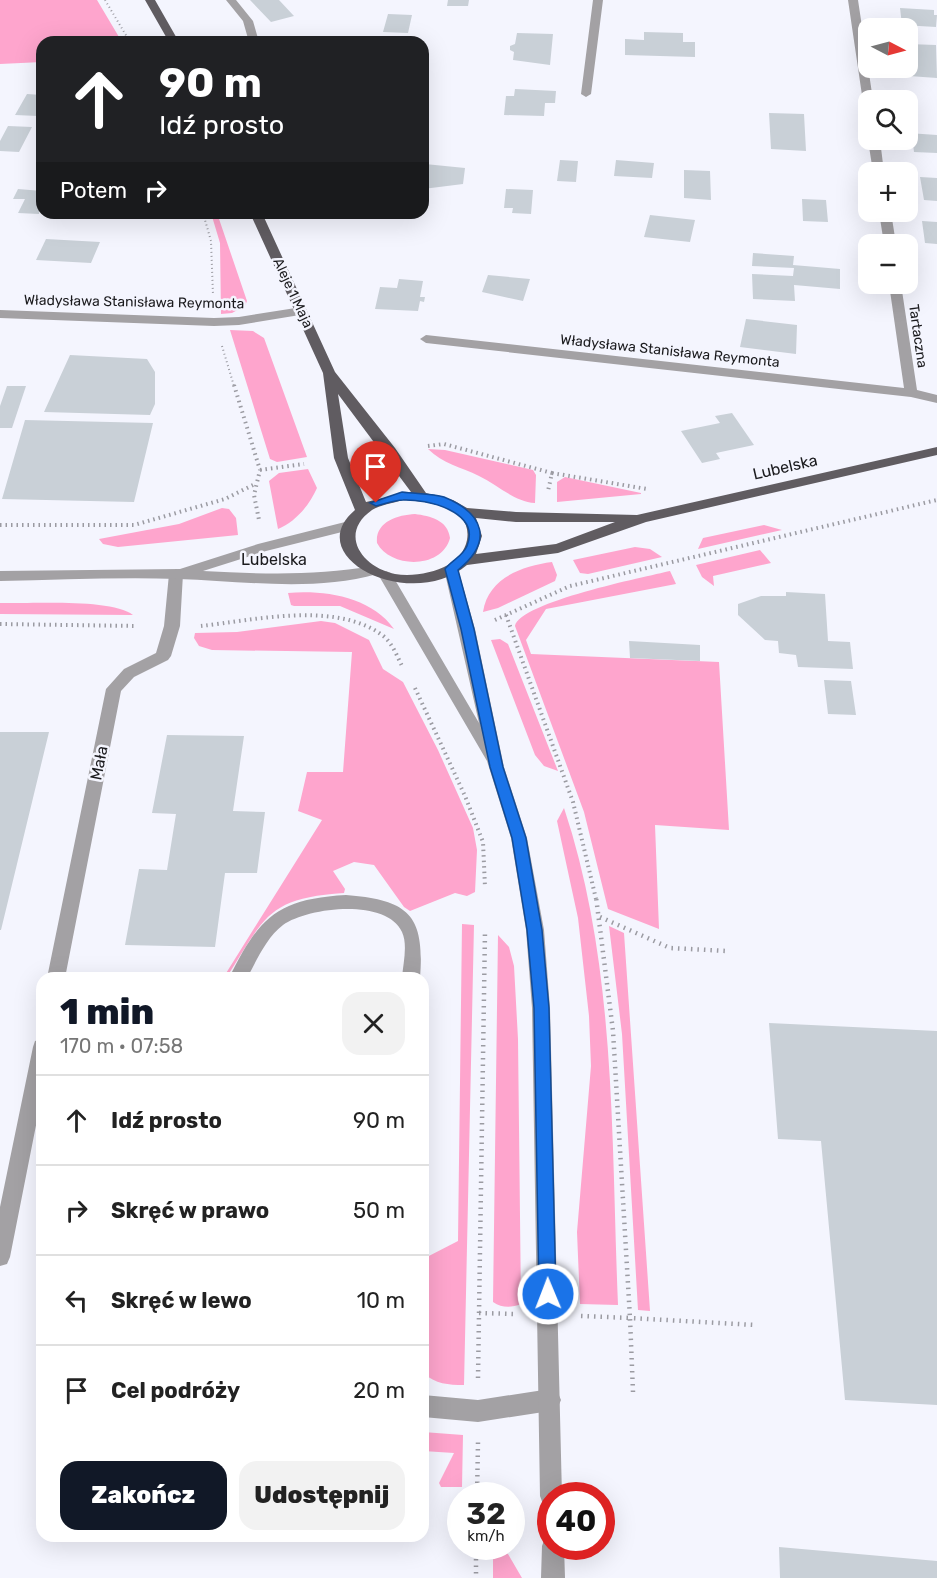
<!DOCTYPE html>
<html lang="pl">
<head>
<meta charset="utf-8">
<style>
  body { margin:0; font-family:Rubik,sans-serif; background:#f2f2f2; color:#222; height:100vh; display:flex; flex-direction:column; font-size:22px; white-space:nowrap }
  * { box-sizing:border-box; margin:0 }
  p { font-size:20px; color:#767676 }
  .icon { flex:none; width:33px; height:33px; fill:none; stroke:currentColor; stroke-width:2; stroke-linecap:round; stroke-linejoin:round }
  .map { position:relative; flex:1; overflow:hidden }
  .drawer { position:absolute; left:36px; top:972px; width:393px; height:570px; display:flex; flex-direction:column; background:#fff; border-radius:18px; box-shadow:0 6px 24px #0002 }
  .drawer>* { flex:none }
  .guide { position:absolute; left:36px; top:36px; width:393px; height:183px; border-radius:18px; box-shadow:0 6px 24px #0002; background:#202124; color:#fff; overflow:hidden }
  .needle { width:39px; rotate:96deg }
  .controls { position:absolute; left:858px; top:18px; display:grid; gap:12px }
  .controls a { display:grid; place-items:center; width:60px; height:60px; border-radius:12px; background:#fff; box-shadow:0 6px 24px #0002; font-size:30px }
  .speed { position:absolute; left:447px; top:1482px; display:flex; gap:12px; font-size:30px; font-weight:700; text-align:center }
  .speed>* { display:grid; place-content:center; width:78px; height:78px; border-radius:50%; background:#fff; box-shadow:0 6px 24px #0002; line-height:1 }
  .speed small { font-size:15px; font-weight:400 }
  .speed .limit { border:9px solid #d22; background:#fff; color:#111 }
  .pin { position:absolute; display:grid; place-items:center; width:51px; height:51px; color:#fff; margin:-62px -26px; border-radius:50% 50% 50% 0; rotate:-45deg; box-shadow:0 0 6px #0007 }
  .pin .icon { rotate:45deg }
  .me { position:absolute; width:66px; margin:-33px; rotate:359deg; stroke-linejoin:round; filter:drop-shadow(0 0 4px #0008) }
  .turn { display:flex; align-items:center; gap:21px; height:126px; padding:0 24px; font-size:27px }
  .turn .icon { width:78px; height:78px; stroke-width:2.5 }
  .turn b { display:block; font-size:42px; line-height:51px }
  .then { display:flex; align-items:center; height:57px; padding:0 24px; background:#0003; gap:12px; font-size:22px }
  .round { display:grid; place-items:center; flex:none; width:63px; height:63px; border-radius:18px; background:#f2f2f2 }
  .overview { display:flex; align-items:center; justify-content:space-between; height:102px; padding:0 24px }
  h1 { font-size:36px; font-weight:800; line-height:45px; color:#111827 }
  .cta { display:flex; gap:12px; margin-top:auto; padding:12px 24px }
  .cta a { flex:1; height:69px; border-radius:18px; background:#111827; color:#fff; font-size:24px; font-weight:800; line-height:69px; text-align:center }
  .cta a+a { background:#f2f2f2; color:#222 }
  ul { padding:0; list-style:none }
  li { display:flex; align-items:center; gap:18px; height:90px; padding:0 24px; border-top:2px solid #e0e0e0 }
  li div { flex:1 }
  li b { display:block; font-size:22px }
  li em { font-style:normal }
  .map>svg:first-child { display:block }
  .green { fill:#fea5cd }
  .building { fill:#c9d0d7 }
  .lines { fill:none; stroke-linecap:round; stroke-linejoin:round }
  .path-far2 { stroke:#9b9ba2; stroke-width:2; stroke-dasharray:1 3; stroke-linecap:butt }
  .path-far1 { stroke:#9b9ba2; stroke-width:4; stroke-dasharray:1.5 4; stroke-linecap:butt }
  .path { stroke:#9b9ba2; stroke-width:4.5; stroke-dasharray:1.5 5; stroke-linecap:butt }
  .service { fill:#a3a1a4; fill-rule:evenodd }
  .minor { fill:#a3a1a4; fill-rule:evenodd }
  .tertiary { fill:#a3a1a4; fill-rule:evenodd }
  .primary { fill:#605c61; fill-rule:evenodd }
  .route { fill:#1a73e8; stroke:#114b97; stroke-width:1.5 }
  .labels { text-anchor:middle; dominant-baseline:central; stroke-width:5; stroke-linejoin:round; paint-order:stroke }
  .far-street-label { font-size:14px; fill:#1b1b1e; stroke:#f4f5fe }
  .street-label { font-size:16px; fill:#1b1b1e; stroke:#f4f5fe }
</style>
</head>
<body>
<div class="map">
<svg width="937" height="1578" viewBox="0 0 937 1578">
  <rect width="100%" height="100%" fill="#f4f5fe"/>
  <path class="green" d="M0 0H97L119 37V42H42V62L0 64Z
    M211 213H217L247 301 245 306 232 313 221 314 220 243Z
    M230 330 253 331 264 338 307 457 277 462 270 459Z
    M428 449 445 450 533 470 536 475 535 503C513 501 498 485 479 476 461 467 443 464 428 449Z
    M308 469 317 488C309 506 295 522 278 529L269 481 279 473Z
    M565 477 641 493V494L557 502V482Z
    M222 508 229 509 236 518 238 535 118 547 103 544 99 539 179 524Z
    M415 514C430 516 448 520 450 538 442 569 391 569 377 543 375 522 397 515 415 514Z
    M764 525 782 530 698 549 703 538Z
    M635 547 650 549 662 557 588 574 580 573 573 560Z
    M760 550 771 563 713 576 714 586 702 577 696 565Z
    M552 562 557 575 555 581 498 608 483 612C488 578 522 566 552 562Z
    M670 571 676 584 546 609 526 640 531 654 719 662 729 830 655 825 659 929 608 909 584 812 515 626C520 602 645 577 670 571Z
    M288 593C326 590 371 597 394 629L340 606H294L291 605Z
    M0 603C29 604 112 598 133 615L0 614Z
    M321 621 335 623 369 640 383 669 403 682 438 750 473 828 477 850 475 892 467 896 455 893 410 911 404 907 374 865 354 862 333 871 345 889 344 893C266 898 265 918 226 978H223L322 820 298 811 307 772H343L352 652 212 650 199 646 194 638 195 633 237 632Z
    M500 639 508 644 558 771 544 766 535 755 491 640Z
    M564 808C617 967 611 1140 618 1305L580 1304 577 1232 591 1066 589 1016 578 918 557 821Z
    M462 924 474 925 464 1385C448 1385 436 1384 423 1373V1259L458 1241Z
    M609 926 624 933 650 1311 638 1310 622 1034Z
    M498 935 509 947 514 966 518 1039 521 1304C511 1308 502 1308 493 1302Z
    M423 1432 463 1435 462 1487H441L439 1483 454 1453 423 1451Z
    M493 1547 508 1554 522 1578H493Z"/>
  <path class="building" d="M250 0H279L294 16 271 22Z
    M448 0H469L468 6H447Z
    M900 8 934 10V15H937L936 27 902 25Z
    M388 14 412 15 408 33 383 32Z
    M644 32 683 33V42H695V57L625 55V39L644 40Z
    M517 33 553 34 550 65 513 60 514 52 510 50V46L515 44Z
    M908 44 936 45 937 78 909 76Z
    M515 89 556 91 555 103H545L544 116 504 115 506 96H514Z
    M27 94 42 95V109L38 116 15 115Z
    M769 113 804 114 806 151 771 149Z
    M8 126 32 127 19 152 0 151V141Z
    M908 133 937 135V153L914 152 913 144H908Z
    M560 160 578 161 576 182 557 181Z
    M616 160 654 163 652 178 614 176Z
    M425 164 465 168 463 184 423 189Z
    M684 170 710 171 711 200 684 198Z
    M920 177 937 178V201L924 200Z
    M18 189 42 191 39 214 18 213 25 199H13Z
    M506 189 533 190 531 214 512 213 513 208H504Z
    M802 199 826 200 828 222 803 221Z
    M650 215 695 220 690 242 644 237Z
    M922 221 937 222V244L925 243Z
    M46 239 100 242 91 263 36 260Z
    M753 253 794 256 793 265 840 269V289L794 285 795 301 753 299 752 274 793 276 794 268 752 266Z
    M488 275 530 279 523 301 482 292Z
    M399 279 423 281 420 297H425L424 302 420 301 418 311 375 309 380 287 397 288Z
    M746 319 797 325 796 354 740 347Z
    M70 355 147 359 155 372V404L150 415 44 412Z
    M7 386H26L12 428H0V406Z
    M732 413 754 445 716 453 720 459 702 463 681 431 720 423 715 416Z
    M25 420 153 423 134 502 2 499Z
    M786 592 825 594 828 641 850 642 853 669 798 667 796 655 779 653 778 641 765 640 738 615V604L761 596H786Z
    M629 641 700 645V661L630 658Z
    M824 680 851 681 856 715 828 714Z
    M0 732H49L1 930H0Z
    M167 735 244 736 233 811 265 812 257 873H225L215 947 125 945 139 869 167 870 176 814 152 813Z
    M769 1023 937 1031V1405L845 1400 821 1141 778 1139Z
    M779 1547 937 1561V1578H780Z"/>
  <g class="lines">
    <path class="path-far2" d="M105 0 130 42
      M203 213 211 241 213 295
      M222 346 234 386"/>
    <path class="path-far1" d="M234 385 260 470 254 495 259 520
      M428 446 444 444 552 473 548 491
      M260 470 304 464
      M552 473 647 489
      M0 525H134L225 499 253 485
      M506 615 573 802 596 899
      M495 620 570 586 937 500
      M0 624 137 626
      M201 626C254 620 336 601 382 635 392 642 397 656 402 666
      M415 688 465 796 483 842 485 887"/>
    <path class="path" d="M600 917 670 948 727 951
      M479 1313 514 1314
      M581 1316 630 1318 613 1031 596 897
      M478 1378 485 931
      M633 1392 630 1318 755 1325
      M477 1496 478 1442
      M476 1546V1578"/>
    <path class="service" d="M226 0H236L253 21 259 42H249L243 21Z
      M593 0H603L591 94 586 97 581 94Z
      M346 895C409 900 425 915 420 978H402C403 964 408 945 402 932 387 898 308 907 283 925 266 938 257 960 247 978H229C259 918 276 899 346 895Z
      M550 1389 558 1393 561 1400 558 1407 550 1411 478 1422 423 1417V1395L478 1400Z"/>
    <path class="minor" d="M848 0H858L873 100H868V105L863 102Z
      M868 140H880L884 172H873Z
      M879 212H891L896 244H884Z
      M889 284H901L917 390 937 395V403L911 397 426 343 420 339 426 335 904 388Z
      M302 307 306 308V314L239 325 214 326 0 318V310L214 318 239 317Z
      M176 569 183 574 180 626 171 656 168 660 134 677 121 691 65 978H47L106 689 124 669 156 653 164 626 169 574Z
      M42 1039V1095L10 1257 7 1264 0 1266V1207L33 1047 35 1041Z"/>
    <path class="tertiary" d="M349 521 354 523 356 526 354 529 266 551 203 571C260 574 316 576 372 566L377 568 379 571 377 574C313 592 243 581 178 579 119 577 59 580 0 581V571L180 569 258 544Z
      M451 564 458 569 475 629 504 767 527 838 544 930 550 1008 562 1496H550V1507L543 1504 540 1496 532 1008 526 930 511 838 487 761 379 576 386 571 391 573 479 723 444 569Z
      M550 1536V1546H564L565 1578H541L542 1546 545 1538Z"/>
    <path class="primary" d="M145 0H155L179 42H169Z
      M250 213H262L335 372 395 448 426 493 453 500 467 508 516 512 637 515 937 447V455L646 522 558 553 467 565C411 613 299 557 355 510L334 458 323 373ZM338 394 411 492 366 502 348 458ZM403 500C426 501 473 506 467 540 465 551 457 560 448 565 433 573 412 577 395 574 362 567 338 534 372 510 380 505 393 503 403 500ZM476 518 516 522H615L556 544 476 554 482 536Z"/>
  </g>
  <path class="route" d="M402 492C415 494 432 493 444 497 485 514 493 542 458 570L474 629 503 767 526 838 542 930 549 1008 556 1294 554 1300 548 1302 542 1300 539 1294 534 1008 527 930 512 838 490 767 461 629 445 569C452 560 463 556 467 546 481 511 426 499 403 500 394 500 385 504 376 506L370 503Z"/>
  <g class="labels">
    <g class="far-street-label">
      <text transform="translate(293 293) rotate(65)">Aleje 1 Maja</text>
      <text transform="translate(134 302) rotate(1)">Władysława Stanisława Reymonta</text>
      <text transform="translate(918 336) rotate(82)">Tartaczna</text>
      <text transform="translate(670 351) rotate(6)">Władysława Stanisława Reymonta</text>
    </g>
    <g class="street-label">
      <text transform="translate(785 467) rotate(-13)">Lubelska</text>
      <text x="274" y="559">Lubelska</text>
      <text transform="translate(99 763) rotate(-79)">Mała</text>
    </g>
  </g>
</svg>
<div class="controls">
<a><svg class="needle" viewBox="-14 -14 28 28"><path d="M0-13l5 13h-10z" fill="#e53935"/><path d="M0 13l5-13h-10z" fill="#767676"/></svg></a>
<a><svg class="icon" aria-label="search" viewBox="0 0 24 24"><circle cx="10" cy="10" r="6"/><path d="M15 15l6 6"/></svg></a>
<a>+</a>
<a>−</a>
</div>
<div class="speed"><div>32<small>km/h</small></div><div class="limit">40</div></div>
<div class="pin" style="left:376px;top:503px;background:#d93025"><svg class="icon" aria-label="arrive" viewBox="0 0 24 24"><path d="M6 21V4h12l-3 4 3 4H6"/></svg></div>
<svg class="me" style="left:548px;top:1294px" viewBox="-20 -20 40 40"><circle r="17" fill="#1a73e8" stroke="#fff" stroke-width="3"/><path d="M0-11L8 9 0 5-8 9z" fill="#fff"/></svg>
<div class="guide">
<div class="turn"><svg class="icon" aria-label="ahead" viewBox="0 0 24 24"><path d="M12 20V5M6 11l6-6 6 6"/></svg><div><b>90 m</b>Idź prosto</div></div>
<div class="then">Potem<svg class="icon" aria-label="right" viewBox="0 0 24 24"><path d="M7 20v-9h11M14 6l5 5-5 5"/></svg></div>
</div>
<section class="drawer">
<div class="overview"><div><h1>1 min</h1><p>170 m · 07:58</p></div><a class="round"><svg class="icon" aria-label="close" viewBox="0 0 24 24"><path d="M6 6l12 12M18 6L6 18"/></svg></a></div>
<ul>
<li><svg class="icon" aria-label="ahead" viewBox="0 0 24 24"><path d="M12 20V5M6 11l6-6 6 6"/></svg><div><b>Idź prosto</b></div><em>90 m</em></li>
<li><svg class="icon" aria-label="right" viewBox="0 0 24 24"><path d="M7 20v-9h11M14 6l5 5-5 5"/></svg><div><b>Skręć w prawo</b></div><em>50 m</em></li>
<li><svg class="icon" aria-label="left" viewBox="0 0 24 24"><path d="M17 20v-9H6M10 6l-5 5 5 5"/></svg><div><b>Skręć w lewo</b></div><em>10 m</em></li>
<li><svg class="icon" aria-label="arrive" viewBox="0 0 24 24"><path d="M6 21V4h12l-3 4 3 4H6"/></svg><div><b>Cel podróży</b></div><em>20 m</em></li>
</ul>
<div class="cta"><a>Zakończ</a><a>Udostępnij</a></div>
</section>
</div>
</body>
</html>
